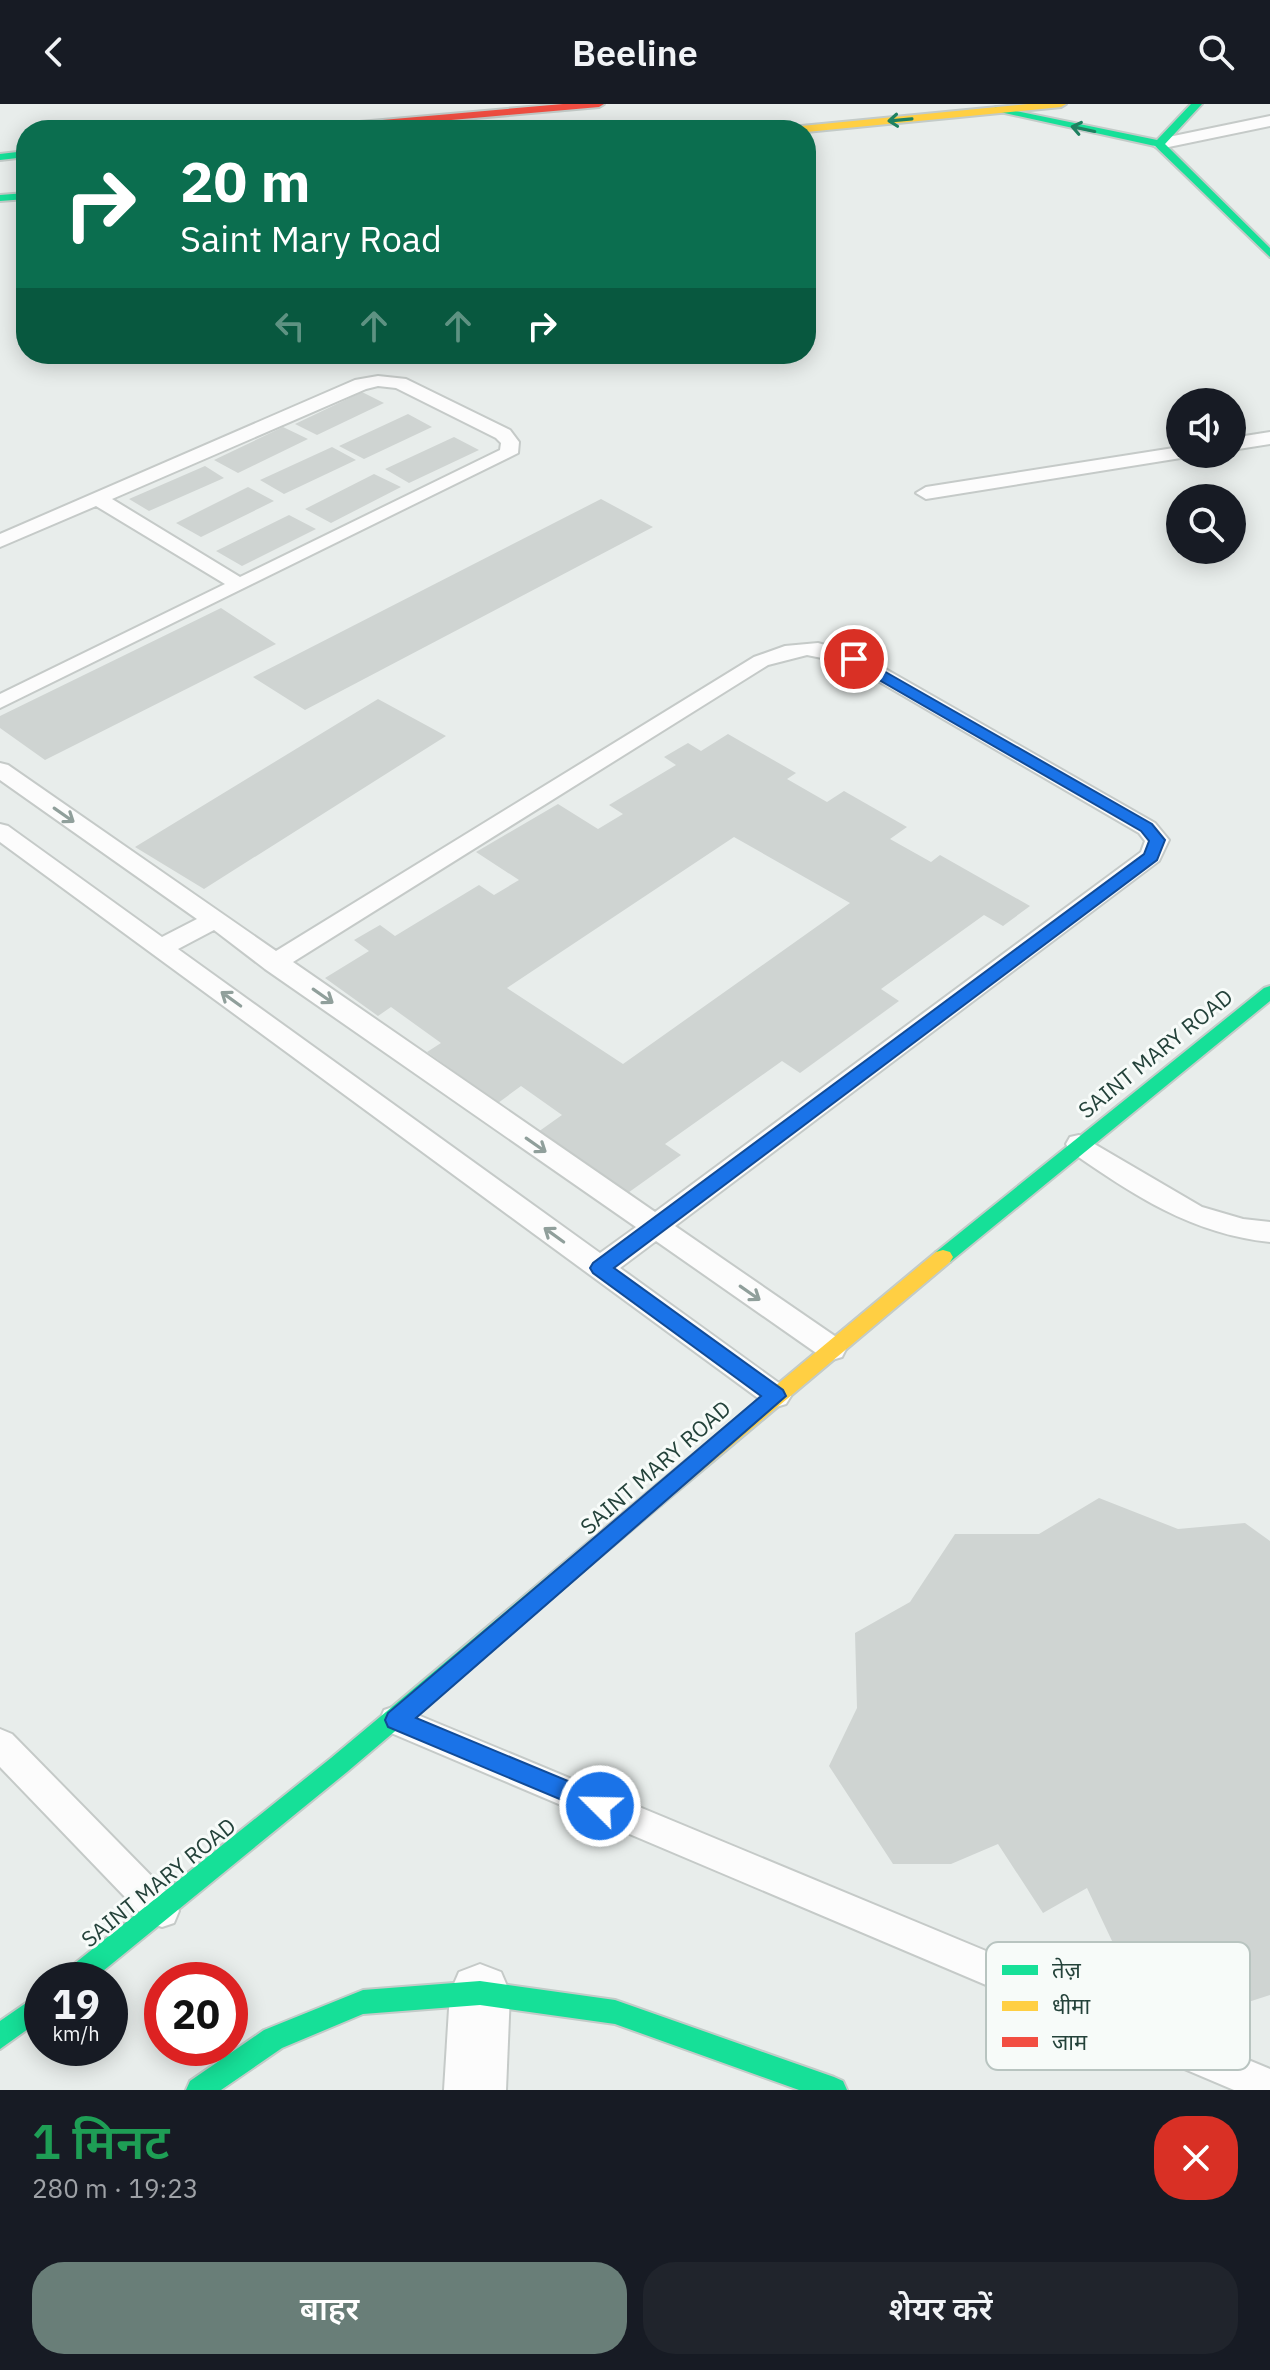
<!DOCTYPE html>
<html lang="hi">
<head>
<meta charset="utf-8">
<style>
  body { margin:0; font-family:"IBM Plex Sans","Noto Sans Devanagari",sans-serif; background:#20242c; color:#f1f3f6; height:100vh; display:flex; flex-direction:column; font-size:30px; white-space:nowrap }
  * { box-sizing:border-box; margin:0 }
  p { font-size:26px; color:#9ea1a6 }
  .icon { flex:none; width:44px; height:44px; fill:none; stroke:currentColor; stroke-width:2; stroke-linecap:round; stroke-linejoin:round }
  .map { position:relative; height:1986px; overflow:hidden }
  .drawer { display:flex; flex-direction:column; background:#171b24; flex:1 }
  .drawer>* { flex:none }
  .guide { position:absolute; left:16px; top:16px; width:800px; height:244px; border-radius:32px; box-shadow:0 4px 20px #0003; background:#0b6e4f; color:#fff; overflow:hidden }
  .fabs { position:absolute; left:1166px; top:284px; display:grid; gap:16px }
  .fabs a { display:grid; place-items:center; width:80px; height:80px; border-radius:50%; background:#171b24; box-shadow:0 4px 20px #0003; font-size:40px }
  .speed { position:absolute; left:24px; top:1858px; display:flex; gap:16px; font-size:40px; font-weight:700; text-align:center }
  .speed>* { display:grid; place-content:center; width:104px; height:104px; border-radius:50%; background:#171b24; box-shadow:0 4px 20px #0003; line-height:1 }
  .speed small { font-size:20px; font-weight:400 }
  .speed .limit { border:12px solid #d22; background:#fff; color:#111 }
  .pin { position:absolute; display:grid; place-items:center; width:68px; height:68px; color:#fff; margin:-34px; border:4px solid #fff; border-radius:50%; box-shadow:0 2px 8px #0007 }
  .me { position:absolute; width:88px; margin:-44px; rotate:293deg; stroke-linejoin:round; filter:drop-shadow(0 0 6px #0008) }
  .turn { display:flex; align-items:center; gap:28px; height:168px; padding:0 32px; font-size:36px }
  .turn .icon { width:104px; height:104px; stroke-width:2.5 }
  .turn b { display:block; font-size:56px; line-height:68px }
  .lanes { display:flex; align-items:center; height:76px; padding:0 32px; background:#0003; justify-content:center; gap:40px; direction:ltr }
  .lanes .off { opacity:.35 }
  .round { display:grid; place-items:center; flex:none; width:84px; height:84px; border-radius:32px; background:#20242c }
  .headline { display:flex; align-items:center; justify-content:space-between; height:136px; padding:0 32px }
  h1 { font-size:48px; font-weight:600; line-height:60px; color:#1e9e55 }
  .action { display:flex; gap:16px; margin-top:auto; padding:16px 32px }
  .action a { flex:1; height:92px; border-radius:32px; background:#697e78; color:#fff; font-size:32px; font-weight:600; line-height:92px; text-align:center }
  .action a+a { background:#20242c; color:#f1f3f6 }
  header { display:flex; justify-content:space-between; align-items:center; height:104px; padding:0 32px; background:#171b24; font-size:36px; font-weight:600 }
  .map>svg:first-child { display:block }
  .building { fill:#cfd4d2; fill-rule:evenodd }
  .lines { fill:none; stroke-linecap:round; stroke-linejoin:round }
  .lane-casing { stroke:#c5cac8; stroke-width:4 }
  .street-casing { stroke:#c5cac8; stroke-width:4 }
  .fast-casing { stroke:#c3cbc8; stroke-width:4 }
  .slow-casing { stroke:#c3cbc8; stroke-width:4 }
  .jam-casing { stroke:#c3cbc8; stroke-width:4 }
  .lane { fill:#fcfcfc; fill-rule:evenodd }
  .street { fill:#fcfcfc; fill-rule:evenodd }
  .fast { fill:#16e098; fill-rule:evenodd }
  .slow { fill:#ffcf43; fill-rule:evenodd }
  .jam { fill:#f24e42; fill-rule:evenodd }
  .oneway { stroke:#1e8160 }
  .oneway2 { stroke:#909f9b }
  .route { fill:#1a73e8; stroke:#114b97; stroke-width:2 }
  .labels { text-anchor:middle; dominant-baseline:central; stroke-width:6; stroke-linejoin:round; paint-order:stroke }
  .street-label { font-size:22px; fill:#24423a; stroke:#f7fbf9 }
  .key { fill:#f7fbf9; stroke:#b8c4c0; stroke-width:2 }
  .key-label { font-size:22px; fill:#24423a }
</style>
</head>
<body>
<header><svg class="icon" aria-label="back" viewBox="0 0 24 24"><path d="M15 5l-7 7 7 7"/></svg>Beeline<svg class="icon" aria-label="search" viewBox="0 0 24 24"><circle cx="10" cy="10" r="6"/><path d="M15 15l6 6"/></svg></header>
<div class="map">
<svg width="1270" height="1986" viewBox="0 0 1270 1986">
  <rect width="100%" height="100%" fill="#e8edeb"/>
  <path class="building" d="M362 288 384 299 317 331 295 320Z
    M408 310 432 323 364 355 339 342Z
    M283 323 308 335 238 369 214 356Z
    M454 333 479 346 409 379 385 365Z
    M332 343 356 356 284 390 260 376Z
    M205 362 224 374 149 407 129 395Z
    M374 370 401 383 331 419 305 405Z
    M248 383 274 397 201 433 176 419Z
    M601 395 653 423 305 606 253 573Z
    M289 411 316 425 242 462 216 447Z
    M221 504 276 540 45 656 0 624V612Z
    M378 595 446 632 204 785 135 743Z
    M728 630 796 669 787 675 827 698 844 687 907 723 890 735 931 758 940 751 1030 802 1003 822 984 811 881 885 899 897 800 969 782 957 665 1040 681 1051 625 1091 538 1028 562 1011 521 982 498 999 427 948 441 939 391 903 378 912 325 874 369 847 354 836 380 821 395 832 479 781 494 791 519 776 476 748 558 700 598 725 623 710 609 701 676 661 664 653 688 639 701 647ZM734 733 850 799 623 960 507 884Z
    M1099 1394 1178 1425 1245 1419 1270 1437V1891L1155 1928 1087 1784 1043 1809 998 1740 951 1760H893L829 1662 857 1604 855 1529 910 1498 955 1430H1039Z"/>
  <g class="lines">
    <defs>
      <path id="lane" d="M1270 12V22L1159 45 1151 40 1159 35Z
        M378 272 406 275 510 326 519 338 518 349 0 604V590L225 480 96 402 0 443V430L355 276ZM378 282 396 284 496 334 501 339 500 346 240 473 112 395 366 285Z
        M1270 328V340L1232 346V334Z
        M1180 343V350H1189L1187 353 926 395 916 389 926 383Z
        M818 539 861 551 1155 719 1169 736 1159 757 675 1122 842 1237 846 1245 842 1253 832 1256 822 1253 656 1137 620 1164 786 1284 791 1292 786 1300 776 1303 766 1300 0 738V720L8 722 162 833 197 815 0 676V659L8 661 276 847 754 553 785 542ZM807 551 847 559 1139 729 1145 737 1141 748 655 1108 293 858 768 561ZM214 826 265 865 636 1123 600 1149 178 845Z
        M1079 1031 1202 1103 1243 1115 1270 1118V1138C1192 1130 1133 1091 1070 1047L1066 1040 1070 1033Z
        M396 1602 1270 1965V1986H1234L384 1626 380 1616 384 1606Z
        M0 1625 12 1630 174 1795 179 1807 174 1819 162 1823 150 1819 0 1663Z"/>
      <path id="street" d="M480 1860 501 1868 510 1889 506 1986H444L450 1889 459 1868Z"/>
      <path id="fast" d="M1191 0H1202L1165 40 1270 144V153L1155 42 991 6 996 3 1157 36Z
        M26 47V53L0 56V50Z
        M26 89V95L0 97V91Z
        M1270 882V897L950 1158H936L933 1153 936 1148 1264 884Z
        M654 1386 661 1389 665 1395 661 1401 347 1668 92 1876H61L64 1868 331 1654 647 1389Z
        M480 1877 615 1896 834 1973 843 1977 847 1986H799L615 1920 480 1901 363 1910 282 1944 221 1986H186L190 1977 264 1926 363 1886Z
        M42 1888V1915L0 1945V1917Z"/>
      <path id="slow" d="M1028 0H1066L1061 3 806 28 786 26 791 23Z
        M943 1146 950 1148 953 1153 950 1158 661 1401 654 1404 647 1401 643 1395 647 1389 936 1148Z"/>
      <path id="jam" d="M563 0H604L599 3 339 26H298L303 23Z"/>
    </defs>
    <use href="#lane" class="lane-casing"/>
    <use href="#street" class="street-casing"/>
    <use href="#fast" class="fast-casing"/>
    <use href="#slow" class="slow-casing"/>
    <use href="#jam" class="jam-casing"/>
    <use href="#lane" class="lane"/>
    <use href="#street" class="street"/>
    <use href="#fast" class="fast"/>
    <use href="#slow" class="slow"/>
    <use href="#jam" class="jam"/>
  </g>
  <defs><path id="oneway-shaft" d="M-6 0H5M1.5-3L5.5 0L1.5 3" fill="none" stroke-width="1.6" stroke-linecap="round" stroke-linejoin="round" transform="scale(2)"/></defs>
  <g class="oneway">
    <use href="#oneway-shaft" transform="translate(900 16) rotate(175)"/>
    <use href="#oneway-shaft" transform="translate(1083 25) rotate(-168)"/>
  </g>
  <g class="oneway2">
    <use href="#oneway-shaft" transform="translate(64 711) rotate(35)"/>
    <use href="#oneway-shaft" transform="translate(323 892) rotate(35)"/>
    <use href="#oneway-shaft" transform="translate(231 895) rotate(-144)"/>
    <use href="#oneway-shaft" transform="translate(536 1041) rotate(35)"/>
    <use href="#oneway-shaft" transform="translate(554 1131) rotate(-144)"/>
    <use href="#oneway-shaft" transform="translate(750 1189) rotate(35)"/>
  </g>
  <path class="route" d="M854 550 1152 720 1165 736 1157 756 614 1164 783 1286 786 1292 416 1614 609 1694 612 1702 609 1709 600 1712 388 1623 385 1616 388 1609 761 1292 593 1169 590 1164 593 1159 1144 750 1149 737 1141 727 848 558 846 555Z"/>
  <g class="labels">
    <g class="street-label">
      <text transform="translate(1155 949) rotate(-39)">SAINT MARY ROAD</text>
      <text transform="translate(655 1363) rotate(-41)">SAINT MARY ROAD</text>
      <text transform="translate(158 1778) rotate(-39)">SAINT MARY ROAD</text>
    </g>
  </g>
  <rect x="986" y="1838" width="264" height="128" rx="12" class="key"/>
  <rect x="1002" y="1861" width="36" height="10" fill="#16e098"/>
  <rect x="1002" y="1897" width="36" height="10" fill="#ffcf43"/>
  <rect x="1002" y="1933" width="36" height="10" fill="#f24e42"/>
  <g class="key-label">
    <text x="1052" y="1874">तेज़</text>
    <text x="1052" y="1910">धीमा</text>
    <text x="1052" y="1946">जाम</text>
  </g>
</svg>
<div class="fabs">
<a><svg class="icon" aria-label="sound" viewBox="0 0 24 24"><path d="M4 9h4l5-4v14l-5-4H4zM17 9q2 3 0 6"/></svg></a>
<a><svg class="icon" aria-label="search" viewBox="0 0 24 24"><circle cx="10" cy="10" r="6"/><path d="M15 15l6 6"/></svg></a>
</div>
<div class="speed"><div>19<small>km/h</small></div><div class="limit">20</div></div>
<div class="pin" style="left:854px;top:555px;background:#d93025"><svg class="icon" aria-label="arrive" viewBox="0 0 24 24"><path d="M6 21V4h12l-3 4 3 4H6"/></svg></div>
<svg class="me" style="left:600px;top:1702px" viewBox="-20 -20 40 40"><circle r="17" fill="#1a73e8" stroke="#fff" stroke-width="3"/><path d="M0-11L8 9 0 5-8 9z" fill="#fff"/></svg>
<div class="guide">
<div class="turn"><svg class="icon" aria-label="right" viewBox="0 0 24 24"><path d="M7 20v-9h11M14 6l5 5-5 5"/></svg><div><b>20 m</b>Saint Mary Road</div></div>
<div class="lanes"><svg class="icon off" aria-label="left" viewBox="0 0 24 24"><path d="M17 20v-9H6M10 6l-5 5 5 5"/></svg><svg class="icon off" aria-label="ahead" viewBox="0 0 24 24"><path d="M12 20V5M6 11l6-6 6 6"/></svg><svg class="icon off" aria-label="ahead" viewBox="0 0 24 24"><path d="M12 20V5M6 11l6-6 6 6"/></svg><svg class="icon" aria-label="right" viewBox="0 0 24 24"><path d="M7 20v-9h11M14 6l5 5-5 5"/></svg></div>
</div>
</div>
<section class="drawer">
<div class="headline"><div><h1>1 मिनट</h1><p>280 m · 19:23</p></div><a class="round" style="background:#d93025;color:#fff"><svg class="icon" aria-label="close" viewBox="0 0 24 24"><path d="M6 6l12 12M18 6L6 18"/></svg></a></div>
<div class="action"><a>बाहर</a><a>शेयर करें</a></div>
</section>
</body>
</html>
